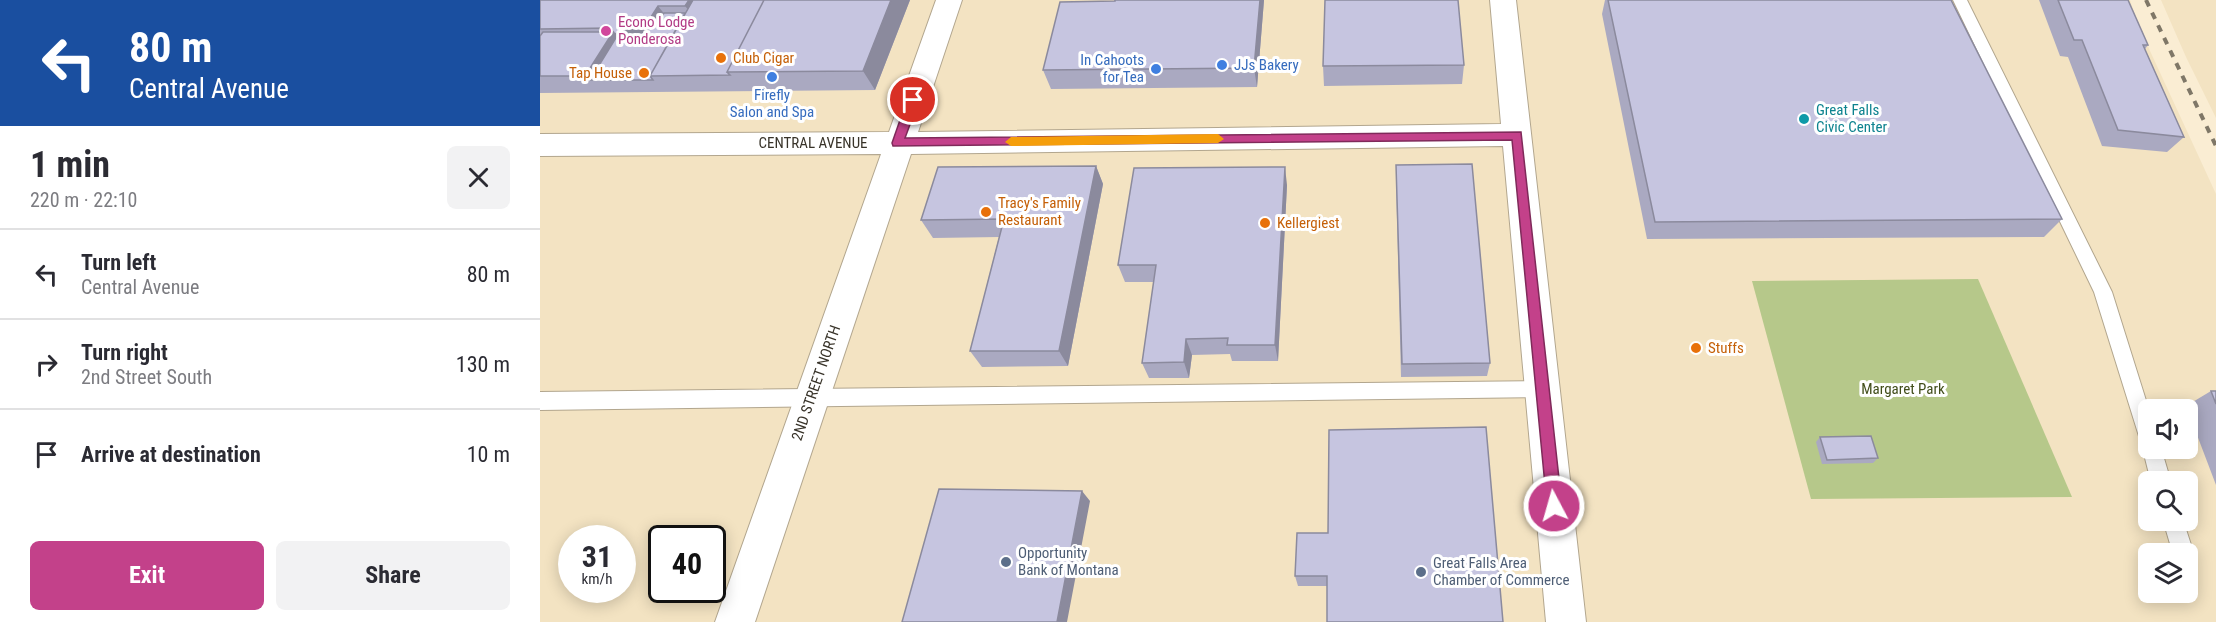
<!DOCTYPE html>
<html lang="en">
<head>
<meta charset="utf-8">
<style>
  body { margin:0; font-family:"Roboto Condensed",sans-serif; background:#f2f2f3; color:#2b2b33; height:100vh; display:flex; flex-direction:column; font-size:22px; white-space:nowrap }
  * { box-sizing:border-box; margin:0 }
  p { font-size:20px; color:#7c7c81 }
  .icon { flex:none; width:33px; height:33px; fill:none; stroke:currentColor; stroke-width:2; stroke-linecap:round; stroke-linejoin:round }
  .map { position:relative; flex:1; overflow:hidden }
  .details { display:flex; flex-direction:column; background:#fff; width:540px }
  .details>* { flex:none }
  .hud { background:#1a4fa0; color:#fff; overflow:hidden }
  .fabs { position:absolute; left:1598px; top:399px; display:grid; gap:12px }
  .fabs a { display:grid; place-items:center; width:60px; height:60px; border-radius:9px; background:#fff; box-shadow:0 3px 15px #0003; font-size:30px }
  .speed { position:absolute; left:18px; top:525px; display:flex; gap:12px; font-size:30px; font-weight:700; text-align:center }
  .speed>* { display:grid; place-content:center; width:78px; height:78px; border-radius:50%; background:#fff; box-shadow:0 3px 15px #0003; line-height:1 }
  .speed small { font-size:15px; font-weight:400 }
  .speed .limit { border:3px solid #111; border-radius:9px; background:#fff; color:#111 }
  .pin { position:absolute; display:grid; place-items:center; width:51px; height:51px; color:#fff; margin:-26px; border:3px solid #fff; border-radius:50%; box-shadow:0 2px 6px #0007 }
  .me { position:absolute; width:66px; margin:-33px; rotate:354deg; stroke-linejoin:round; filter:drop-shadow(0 0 4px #0008) }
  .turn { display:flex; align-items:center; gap:21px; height:126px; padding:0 30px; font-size:27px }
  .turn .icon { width:78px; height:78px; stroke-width:2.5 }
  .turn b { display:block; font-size:42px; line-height:51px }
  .round { display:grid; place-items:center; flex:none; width:63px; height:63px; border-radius:9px; background:#f2f2f3 }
  .overview { display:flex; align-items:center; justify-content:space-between; height:102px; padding:0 30px }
  h1 { font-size:36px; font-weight:700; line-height:45px }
  .action { display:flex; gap:12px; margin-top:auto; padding:12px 30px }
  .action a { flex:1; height:69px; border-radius:9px; background:#c3418a; color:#fff; font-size:24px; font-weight:700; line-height:69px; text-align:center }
  .action a+a { background:#f2f2f3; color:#2b2b33 }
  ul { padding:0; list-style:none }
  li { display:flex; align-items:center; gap:18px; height:90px; padding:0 30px; border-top:2px solid #e1e1e2 }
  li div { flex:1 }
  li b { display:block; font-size:22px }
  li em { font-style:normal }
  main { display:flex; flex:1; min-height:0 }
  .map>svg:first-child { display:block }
  .built { fill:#f3e3c2; fill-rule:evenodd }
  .green { fill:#b6c88a }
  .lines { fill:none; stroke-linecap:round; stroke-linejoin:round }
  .service-casing { stroke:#b2a68e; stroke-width:2 }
  .tertiary-casing { stroke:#b2a68e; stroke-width:2 }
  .service { fill:#fff; fill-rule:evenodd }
  .tertiary { fill:#fff; fill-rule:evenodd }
  .rail { stroke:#7f7767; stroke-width:4; stroke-dasharray:7 7; stroke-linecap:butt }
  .wall { fill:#aaa9c1 }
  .shaded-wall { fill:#8b8a9d }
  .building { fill:#c6c5e0; stroke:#8b8a9d; stroke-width:1.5 }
  .route { fill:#c3418a; stroke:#7f2a5a; stroke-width:1.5 }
  .slow { fill:#f59e0b }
  .hotel-dot { fill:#d1479c; stroke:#fff; stroke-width:2 }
  .food-dot { fill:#e8710a; stroke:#fff; stroke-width:2 }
  .shop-dot { fill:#3f7fe0; stroke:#fff; stroke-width:2 }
  .culture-dot { fill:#0f9aa8; stroke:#fff; stroke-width:2 }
  .service-dot { fill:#5c6f8a; stroke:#fff; stroke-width:2 }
  .labels { text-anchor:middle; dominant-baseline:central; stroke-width:6; stroke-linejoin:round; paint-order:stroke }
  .hotel-label { font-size:15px; fill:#b23c85; stroke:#fff; text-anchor:start }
  .food-label { font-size:15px; fill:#c56008; stroke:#fff; text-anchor:start }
  .shop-label { font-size:15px; fill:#366cbe; stroke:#fff; text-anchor:end }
  .culture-label { font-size:15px; fill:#0d838f; stroke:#fff; text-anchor:start }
  .street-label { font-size:15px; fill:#383329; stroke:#fff }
  .park-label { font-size:15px; fill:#424e1b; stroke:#fff }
  .service-label { font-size:15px; fill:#4e5e75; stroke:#fff; text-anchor:start }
</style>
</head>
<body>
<main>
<section class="details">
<div class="hud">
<div class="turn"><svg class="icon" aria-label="left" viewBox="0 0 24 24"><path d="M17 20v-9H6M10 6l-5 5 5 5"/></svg><div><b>80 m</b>Central Avenue</div></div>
</div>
<div class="overview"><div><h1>1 min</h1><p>220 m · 22:10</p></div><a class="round"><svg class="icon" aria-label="close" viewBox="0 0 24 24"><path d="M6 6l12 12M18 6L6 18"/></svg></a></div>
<ul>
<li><svg class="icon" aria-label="left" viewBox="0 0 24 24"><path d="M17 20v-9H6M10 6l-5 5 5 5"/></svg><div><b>Turn left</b><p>Central Avenue</p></div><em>80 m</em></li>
<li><svg class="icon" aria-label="right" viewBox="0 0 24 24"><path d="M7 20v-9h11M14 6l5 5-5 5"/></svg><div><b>Turn right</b><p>2nd Street South</p></div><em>130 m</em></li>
<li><svg class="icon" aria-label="arrive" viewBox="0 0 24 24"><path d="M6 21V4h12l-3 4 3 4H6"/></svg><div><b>Arrive at destination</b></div><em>10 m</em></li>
</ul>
<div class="action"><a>Exit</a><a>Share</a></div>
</section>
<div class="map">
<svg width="1676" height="622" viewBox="0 0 1676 622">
  <rect width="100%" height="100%" fill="#faedd3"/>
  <path class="built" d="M0 0H1590L1599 27 1676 194V622H0ZM1608 410H1647V448H1608ZM1608 482H1647V520H1608ZM32 538H82V590H32ZM122 538H172V590H122ZM1608 554H1647V592H1608Z
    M1621 0H1676V118L1646 57Z"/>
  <path class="green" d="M1438 279 1532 497 1271 499 1212 281Z"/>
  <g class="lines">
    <defs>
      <path id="service" d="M1413 0H1427L1572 292 1609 410 1608 448H1621L1631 482H1611L1602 446 1554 292Z
        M1003 381 1010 383 1012 389 1010 395 1003 397 0 410V392Z
        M1623 520H1643L1654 554 1651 561 1647 563V554H1633Z"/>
      <path id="tertiary" d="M396 0H422L378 132 961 124 950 0H976L1046 622H1006L963 146 371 154 215 622H175L341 154 0 156V134L349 132Z"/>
    </defs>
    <use href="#service" class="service-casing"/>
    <use href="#tertiary" class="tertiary-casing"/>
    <use href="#service" class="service"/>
    <use href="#tertiary" class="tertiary"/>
    <path class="rail" d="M1606 0 1676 146"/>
  </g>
  <path class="wall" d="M0 0H370L335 90 0 93Z
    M575 0H724L717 87 511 89 503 70Z
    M1065 0H1411L1522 219 1504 237 1107 239 1062 14Z
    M1499 0H1588L1608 45 1605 49 1644 137 1627 152 1562 146 1528 57 1520 56Z
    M924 65 922 84 784 86 783 66Z
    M856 165 950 363 947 376 861 377 856 180Z
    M556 166 563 184 528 366 442 367 430 351 459 237 393 238 381 220Z
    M747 185 738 361H692L690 354 652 355 649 378H609L602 363 614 282H585L578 265Z
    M1671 391H1676V485L1646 406Z
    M1280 437 1338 458 1333 463 1282 464 1276 442Z
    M788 533 787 586H758L755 576Z"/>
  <path class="shaded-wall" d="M149 0H175L151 13 145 6Z
    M351 0H370L335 90 323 71Z
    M720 0H724L717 87 714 68Z
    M118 6 134 26 50 80 45 76 73 32Z
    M556 166 563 184 528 366 519 351Z
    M745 167 747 185 738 361 735 345Z
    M646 339 652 355 649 378 644 362Z
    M542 491 550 501 527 622H517Z"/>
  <path class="building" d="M0 0H149L145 6H118L111 17 75 34 70 28 0 29Z
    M153 0H224L187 72 190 75 110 76Z
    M224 0H351L323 71 187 72Z
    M575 0H720L714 68 503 70 520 2 575 1Z
    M785 0H918L924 65 783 66Z
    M1068 0H1411L1522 219 1115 222Z
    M1518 0H1588L1608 45H1603L1644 137 1578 130 1542 40H1534Z
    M124 13H145L110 76 113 80H50L77 36 82 42 118 25Z
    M3 32H73L45 76H0V36Z
    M932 164 950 363 862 364 856 165Z
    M556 166 519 351H430L464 219 381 220 398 167Z
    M745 167 735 345H687L688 338 646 339 644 362 602 363 616 265H578L594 168Z
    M1671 391H1676V404Z
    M946 427 963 622H787V576H755L757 533H788L789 430Z
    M1331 436 1338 458 1287 460 1280 437Z
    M399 489 542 491 517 622H362Z"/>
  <path class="route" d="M373 96 379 100 365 138 981 132 1022 506 1020 511 1014 513 1009 511 1007 506 972 140 353 146 352 143 367 100Z"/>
  <path class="slow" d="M678 134 684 139 678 143 471 146 465 142 471 137Z"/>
  <circle class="hotel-dot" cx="66" cy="31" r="6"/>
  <g class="food-dot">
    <circle cx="181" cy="58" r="6"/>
    <circle cx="104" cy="73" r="6"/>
    <circle cx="446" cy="212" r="6"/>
    <circle cx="725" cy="223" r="6"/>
    <circle cx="1156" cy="348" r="6"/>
  </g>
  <g class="shop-dot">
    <circle cx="682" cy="65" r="6"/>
    <circle cx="616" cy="69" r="6"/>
    <circle cx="232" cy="77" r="6"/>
  </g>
  <circle class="culture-dot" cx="1264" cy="119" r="6"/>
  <g class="service-dot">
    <circle cx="466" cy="562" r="6"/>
    <circle cx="881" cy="572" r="6"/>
  </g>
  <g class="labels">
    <g class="hotel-label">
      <text x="78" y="22">Econo Lodge<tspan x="78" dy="17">Ponderosa</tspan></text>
    </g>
    <g class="food-label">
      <text x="193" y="58">Club Cigar</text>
      <text x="92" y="73" text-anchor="end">Tap House</text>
      <text x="458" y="203">Tracy's Family<tspan x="458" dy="17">Restaurant</tspan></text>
      <text x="737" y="223">Kellergiest</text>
      <text x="1168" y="348">Stuffs</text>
    </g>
    <g class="shop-label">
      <text x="604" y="60">In Cahoots<tspan x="604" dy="17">for Tea</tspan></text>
      <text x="694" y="65" text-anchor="start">JJs Bakery</text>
      <text x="232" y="95" text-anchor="middle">Firefly<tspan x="232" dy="17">Salon and Spa</tspan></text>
    </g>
    <g class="culture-label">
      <text x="1276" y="110">Great Falls<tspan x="1276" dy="17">Civic Center</tspan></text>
    </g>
    <g class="street-label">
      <text x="273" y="143">CENTRAL AVENUE</text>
      <text transform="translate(276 383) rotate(-71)">2ND STREET NORTH</text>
    </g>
    <g class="park-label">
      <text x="1363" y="389">Margaret Park</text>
    </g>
    <g class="service-label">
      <text x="478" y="553">Opportunity<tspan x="478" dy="17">Bank of Montana</tspan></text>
      <text x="893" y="563">Great Falls Area<tspan x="893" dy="17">Chamber of Commerce</tspan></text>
    </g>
  </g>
</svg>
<div class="fabs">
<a><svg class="icon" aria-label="sound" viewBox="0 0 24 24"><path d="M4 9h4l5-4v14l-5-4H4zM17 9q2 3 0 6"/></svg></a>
<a><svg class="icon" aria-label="search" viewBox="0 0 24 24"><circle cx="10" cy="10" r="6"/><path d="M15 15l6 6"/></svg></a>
<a><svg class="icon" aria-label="layers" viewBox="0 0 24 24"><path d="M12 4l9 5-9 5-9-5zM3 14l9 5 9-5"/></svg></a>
</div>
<div class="speed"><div>31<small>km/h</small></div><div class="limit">40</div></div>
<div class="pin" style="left:373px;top:100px;background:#d93025"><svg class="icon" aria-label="arrive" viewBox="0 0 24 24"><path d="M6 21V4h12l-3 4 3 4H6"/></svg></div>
<svg class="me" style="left:1014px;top:506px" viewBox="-20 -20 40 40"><circle r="17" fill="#c3418a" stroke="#fff" stroke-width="3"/><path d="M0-11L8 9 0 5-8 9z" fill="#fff"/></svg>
</div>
</main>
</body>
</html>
